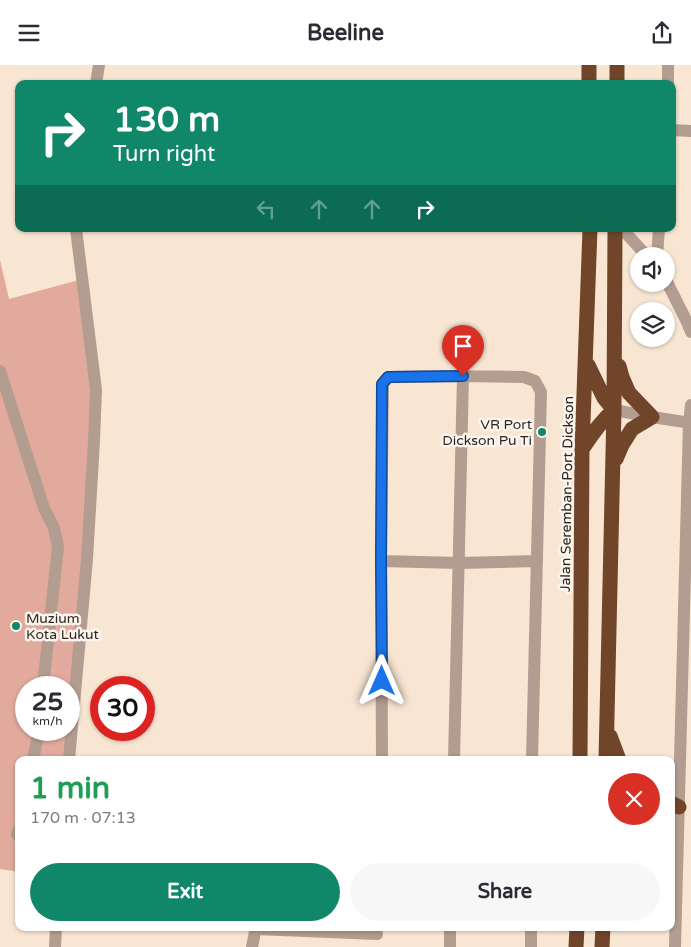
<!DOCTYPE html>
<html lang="en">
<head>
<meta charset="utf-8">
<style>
  body { margin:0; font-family:"Varela Round",sans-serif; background:#f7f7f7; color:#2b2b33; height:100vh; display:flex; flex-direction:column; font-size:19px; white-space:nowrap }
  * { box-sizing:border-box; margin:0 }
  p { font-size:16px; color:#7c7c81 }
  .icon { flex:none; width:28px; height:28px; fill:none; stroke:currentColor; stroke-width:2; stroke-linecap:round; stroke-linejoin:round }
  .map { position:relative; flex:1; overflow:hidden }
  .drawer { position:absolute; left:15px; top:691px; width:660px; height:175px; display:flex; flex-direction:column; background:#fff; border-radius:10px; box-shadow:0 1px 4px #0004 }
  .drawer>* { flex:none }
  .banner { position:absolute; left:15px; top:15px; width:661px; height:152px; border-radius:10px; box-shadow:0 1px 4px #0004; background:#108768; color:#fff; overflow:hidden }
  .tools { position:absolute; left:630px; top:182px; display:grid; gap:10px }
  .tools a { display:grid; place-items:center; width:45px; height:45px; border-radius:50%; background:#fff; box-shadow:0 1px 4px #0004; font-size:25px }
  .speed { position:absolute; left:15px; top:611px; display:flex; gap:10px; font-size:25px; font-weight:700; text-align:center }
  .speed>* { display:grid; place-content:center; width:65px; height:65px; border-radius:50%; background:#fff; box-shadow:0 1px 4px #0004; line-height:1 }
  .speed small { font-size:12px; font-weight:400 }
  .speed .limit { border:8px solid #d22; background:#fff; color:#111 }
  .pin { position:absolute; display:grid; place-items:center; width:42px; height:42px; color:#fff; margin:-51px -21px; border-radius:50% 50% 50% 0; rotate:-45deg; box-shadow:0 0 5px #0007 }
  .pin .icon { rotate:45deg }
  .me { position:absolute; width:55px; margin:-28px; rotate:0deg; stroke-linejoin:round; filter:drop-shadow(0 0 4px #0008) }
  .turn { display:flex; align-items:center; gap:18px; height:105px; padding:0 15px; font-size:22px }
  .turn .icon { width:65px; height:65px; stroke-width:2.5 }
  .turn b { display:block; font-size:35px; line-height:42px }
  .lanes { display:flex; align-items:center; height:48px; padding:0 15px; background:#0003; justify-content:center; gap:25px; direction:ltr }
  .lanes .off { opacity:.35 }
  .round { display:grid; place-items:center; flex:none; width:52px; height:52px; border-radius:26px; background:#f7f7f7 }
  .head { display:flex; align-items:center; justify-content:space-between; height:85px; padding:0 15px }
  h1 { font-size:30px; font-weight:700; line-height:38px; color:#1e9e55 }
  .primary-button { display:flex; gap:10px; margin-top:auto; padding:10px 15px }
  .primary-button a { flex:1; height:58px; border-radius:30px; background:#108768; color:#fff; font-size:20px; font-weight:700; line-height:58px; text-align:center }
  .primary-button a+a { background:#f7f7f7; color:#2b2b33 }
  header { display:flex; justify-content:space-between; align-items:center; height:65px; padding:0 15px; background:#fff; font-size:22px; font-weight:700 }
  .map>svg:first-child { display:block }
  .green { fill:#e2a99d; fill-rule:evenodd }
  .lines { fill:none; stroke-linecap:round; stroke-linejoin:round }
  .minor { stroke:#b39c90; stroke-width:12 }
  .highway { stroke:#70452a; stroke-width:15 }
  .route-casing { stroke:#114b97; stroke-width:12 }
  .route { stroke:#1a73e8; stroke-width:9 }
  .poi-dot { fill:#108768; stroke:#fcf5ee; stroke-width:2 }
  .labels { text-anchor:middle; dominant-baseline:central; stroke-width:5; stroke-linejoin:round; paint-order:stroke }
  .poi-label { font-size:14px; fill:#2e2720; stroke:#fcf5ee; text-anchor:end }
  .street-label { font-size:14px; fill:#2e2720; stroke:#fcf5ee }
</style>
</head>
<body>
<header><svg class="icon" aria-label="menu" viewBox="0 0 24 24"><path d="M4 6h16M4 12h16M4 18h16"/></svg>Beeline<svg class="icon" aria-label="share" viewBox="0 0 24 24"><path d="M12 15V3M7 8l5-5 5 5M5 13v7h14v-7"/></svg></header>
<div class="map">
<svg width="691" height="882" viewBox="0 0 691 882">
  <rect width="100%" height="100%" fill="#f8e6d3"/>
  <path class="green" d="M0 195 9 234 86 213 99 312 71 695H19V807L0 804ZM26 622H69V665H26Z"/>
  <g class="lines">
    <path class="minor" d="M96 19 99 0
      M668 19V0
      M672 65 691 66
      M622 164 647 191
      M657 191 659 164
      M666 215 686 255 691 267
      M0 306 44 443 54 463 58 482 43 622
      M614 345 652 352 691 358
      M381 496 459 498 537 496
      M33 695 39 665
      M69 695 87 494 94 376 96 325 76 164
      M382 695 381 496 383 319 388 312 463 311 524 312 535 316 541 327 532 695
      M454 695 463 311
      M19 765 17 769 19 771
      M256 864 377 869
      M55 882 56 862
      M252 882 256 862
      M450 882V862
      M531 882V862
      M675 882 689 358 691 340"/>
    <path class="highway" d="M589 0V19
      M617 0V19
      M588 300 604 333 614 345
      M583 383C592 369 601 356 614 345
      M616 394 622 380 632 364 652 352 629 328 622 312 619 301
      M610 671 619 695
      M580 695 582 384 590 164
      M606 695 614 345 615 164
      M671 738 679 742
      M576 882 577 862
      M602 882 603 862"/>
  </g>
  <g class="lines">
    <defs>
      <path id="route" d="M382 616 381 496 382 319 388 312 463 311"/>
    </defs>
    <use href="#route" class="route-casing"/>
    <use href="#route" class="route"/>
  </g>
  <g class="poi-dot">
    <circle cx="542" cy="367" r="5"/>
    <circle cx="16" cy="561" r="5"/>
  </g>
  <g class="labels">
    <g class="poi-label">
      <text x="532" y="359">VR Port<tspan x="532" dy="16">Dickson Pu Ti</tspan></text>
      <text x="26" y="553" text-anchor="start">Muzium<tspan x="26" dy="16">Kota Lukut</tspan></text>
    </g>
    <g class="street-label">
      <text transform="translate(567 429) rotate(-89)">Jalan Seremban-Port Dickson</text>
    </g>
  </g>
</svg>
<div class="tools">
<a><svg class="icon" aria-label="sound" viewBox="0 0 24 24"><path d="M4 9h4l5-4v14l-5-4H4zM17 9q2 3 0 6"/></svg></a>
<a><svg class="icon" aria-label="layers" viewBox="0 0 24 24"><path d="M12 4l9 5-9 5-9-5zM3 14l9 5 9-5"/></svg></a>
</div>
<div class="speed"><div>25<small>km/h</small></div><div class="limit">30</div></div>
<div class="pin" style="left:463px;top:311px;background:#d93025"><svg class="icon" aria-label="arrive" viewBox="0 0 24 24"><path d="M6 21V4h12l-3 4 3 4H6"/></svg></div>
<svg class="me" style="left:382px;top:616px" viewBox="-20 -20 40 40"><path d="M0-17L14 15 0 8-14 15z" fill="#1a73e8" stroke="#fff" stroke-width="4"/></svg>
<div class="banner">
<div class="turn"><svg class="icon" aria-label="right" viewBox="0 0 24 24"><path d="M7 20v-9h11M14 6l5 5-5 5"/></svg><div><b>130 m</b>Turn right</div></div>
<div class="lanes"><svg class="icon off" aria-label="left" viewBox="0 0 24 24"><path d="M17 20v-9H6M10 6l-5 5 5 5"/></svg><svg class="icon off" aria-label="ahead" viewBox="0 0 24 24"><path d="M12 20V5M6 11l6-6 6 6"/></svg><svg class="icon off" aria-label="ahead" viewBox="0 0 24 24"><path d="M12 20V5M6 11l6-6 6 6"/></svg><svg class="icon" aria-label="right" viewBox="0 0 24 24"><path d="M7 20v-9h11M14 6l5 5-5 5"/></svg></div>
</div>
<section class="drawer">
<div class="head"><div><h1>1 min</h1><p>170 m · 07:13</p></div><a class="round" style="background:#d93025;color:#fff"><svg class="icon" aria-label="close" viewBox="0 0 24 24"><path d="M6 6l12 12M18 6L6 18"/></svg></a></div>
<div class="primary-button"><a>Exit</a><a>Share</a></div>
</section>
</div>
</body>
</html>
